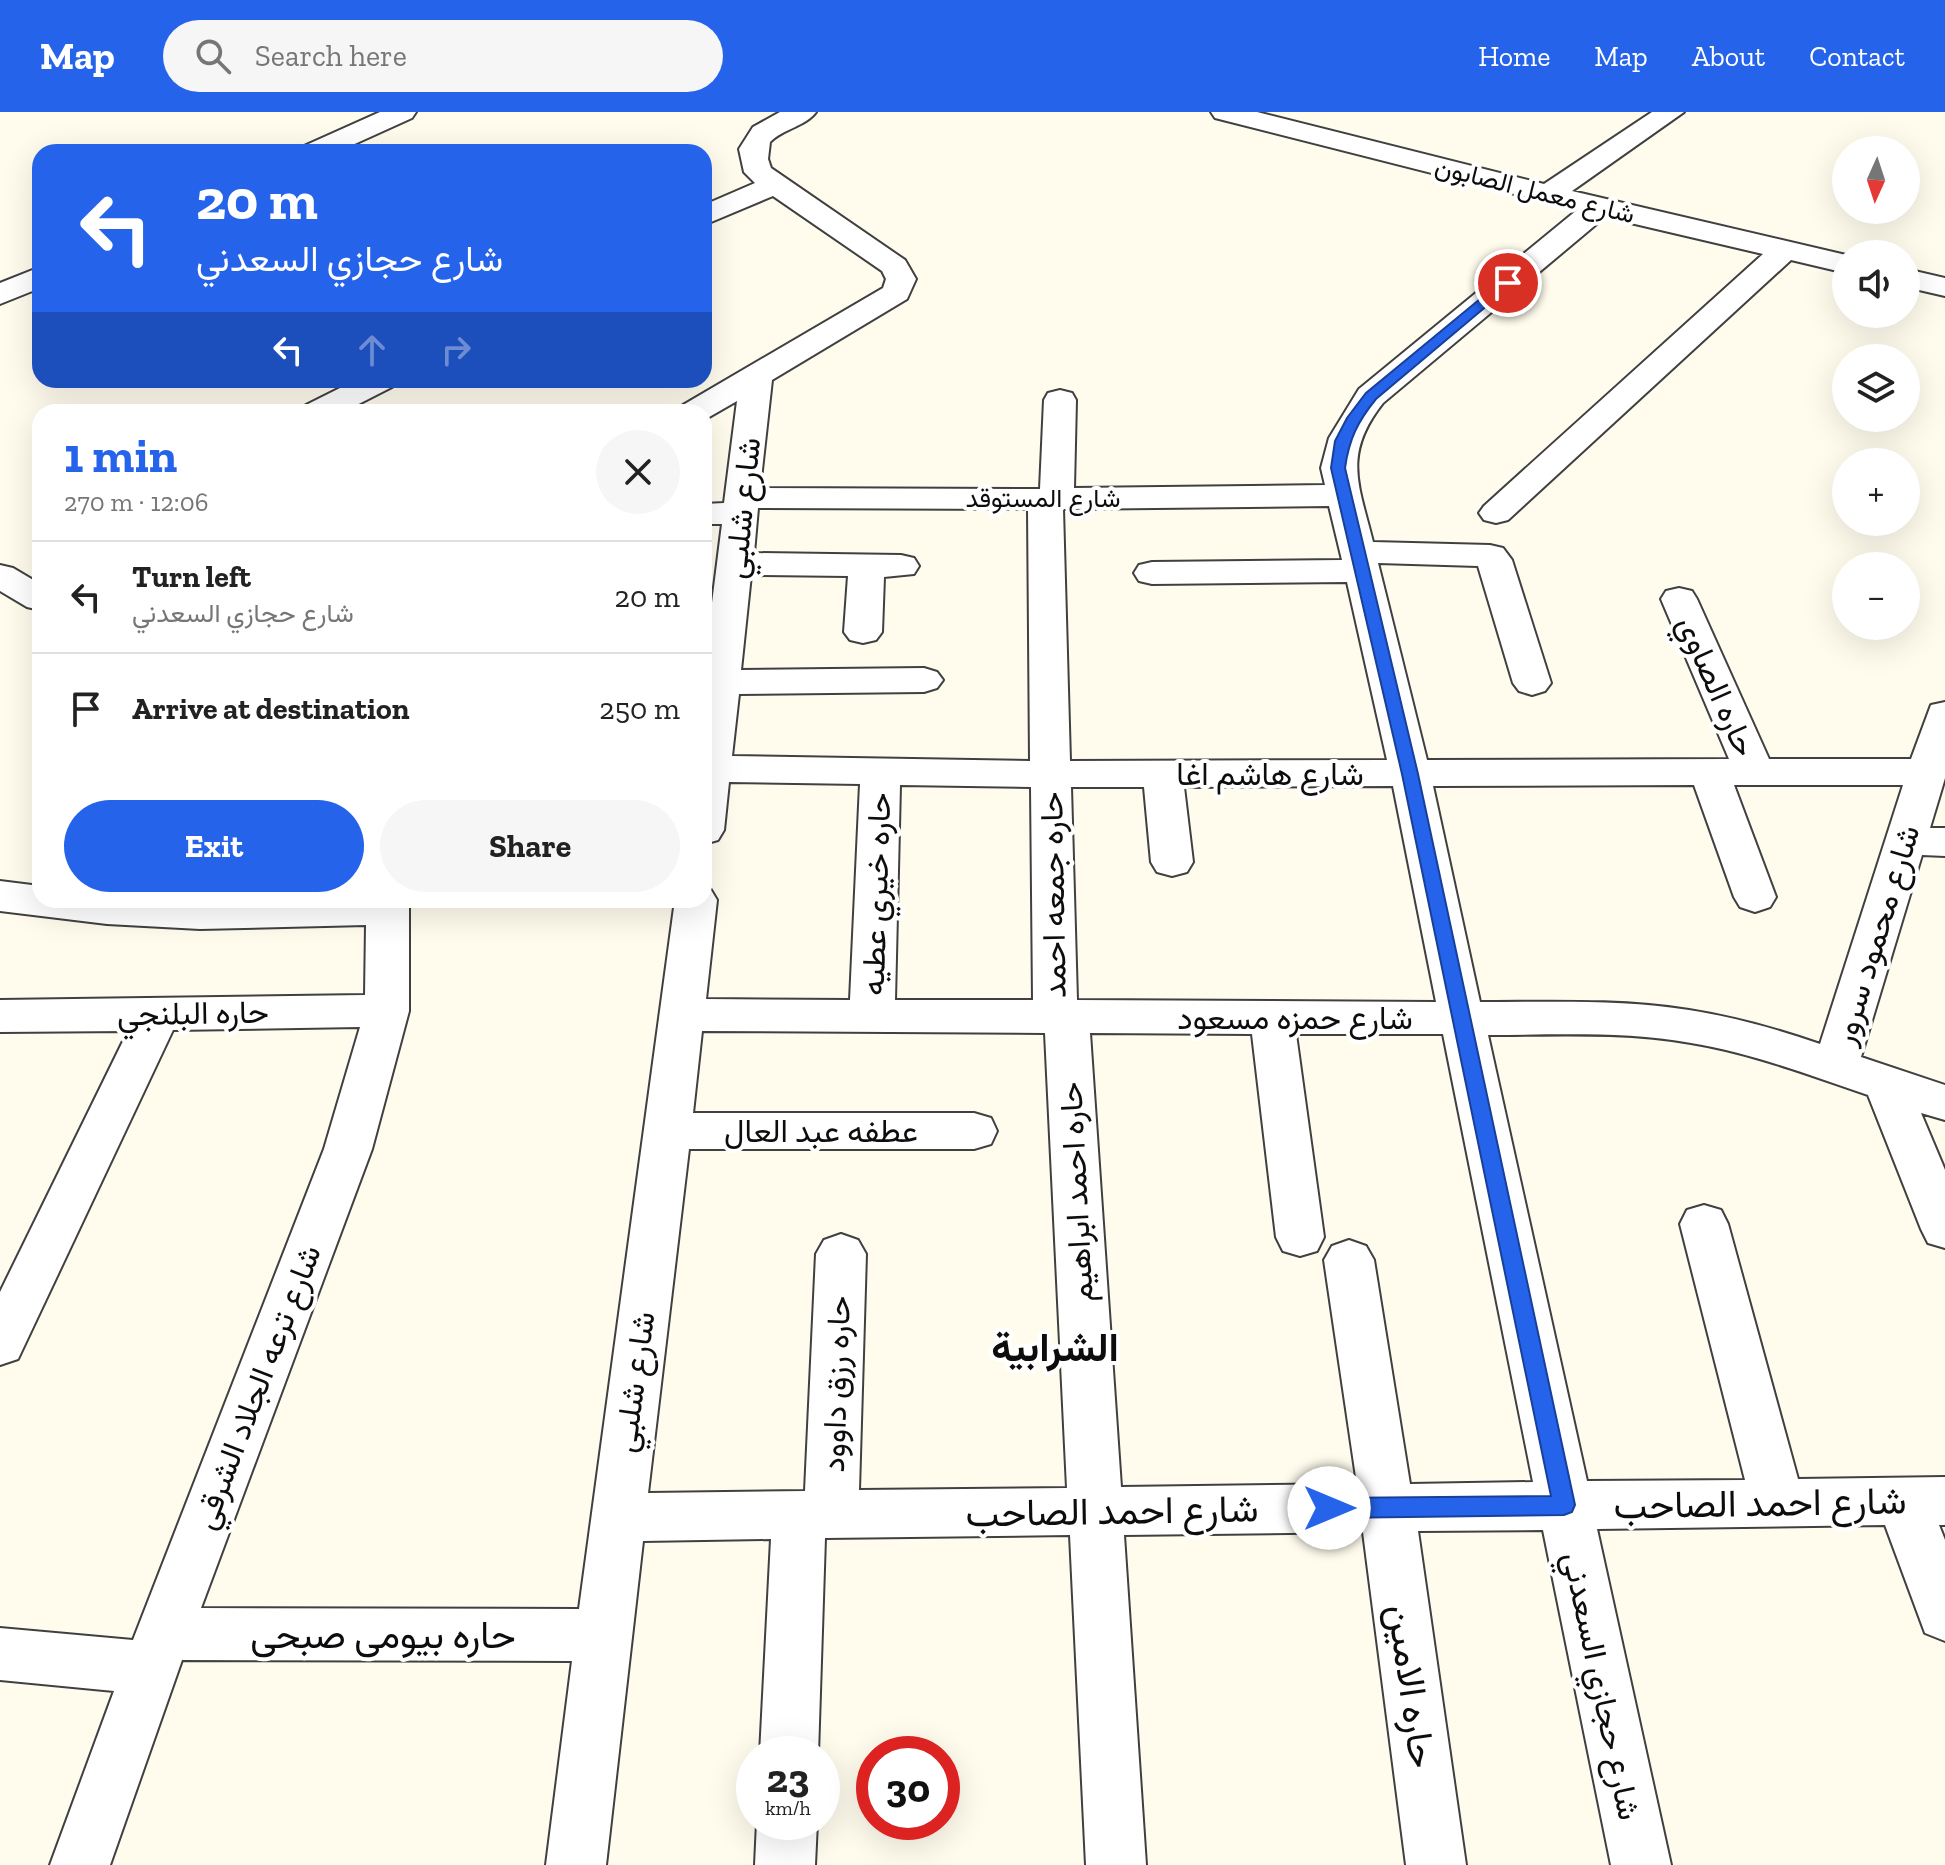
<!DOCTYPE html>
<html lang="en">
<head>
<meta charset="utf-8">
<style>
  body { margin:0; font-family:"Zilla Slab",Vazirmatn,serif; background:#f6f6f6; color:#222; height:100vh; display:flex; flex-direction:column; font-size:30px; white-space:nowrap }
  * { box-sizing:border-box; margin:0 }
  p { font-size:26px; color:#767676 }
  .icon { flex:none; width:44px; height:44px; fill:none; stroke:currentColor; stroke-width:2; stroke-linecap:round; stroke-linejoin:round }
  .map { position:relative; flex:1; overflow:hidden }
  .details { position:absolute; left:32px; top:292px; width:680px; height:504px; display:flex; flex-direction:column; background:#fff; border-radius:24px; box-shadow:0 8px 32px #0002 }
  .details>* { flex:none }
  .top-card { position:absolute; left:32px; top:32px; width:680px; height:244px; border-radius:24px; box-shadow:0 8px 32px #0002; background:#2563eb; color:#fff; overflow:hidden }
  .needle { width:52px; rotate:183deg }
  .buttons { position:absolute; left:1832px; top:24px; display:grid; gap:16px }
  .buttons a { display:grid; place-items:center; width:88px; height:88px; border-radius:50%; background:#fff; box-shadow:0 8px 32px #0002; font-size:40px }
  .speed { position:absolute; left:736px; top:1624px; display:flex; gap:16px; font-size:40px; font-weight:700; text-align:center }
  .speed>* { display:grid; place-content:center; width:104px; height:104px; border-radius:50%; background:#fff; box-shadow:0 8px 32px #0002; line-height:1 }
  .speed small { font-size:20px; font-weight:400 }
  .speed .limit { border:12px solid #d22; background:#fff; color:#111 }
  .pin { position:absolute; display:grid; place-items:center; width:68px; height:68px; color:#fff; margin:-34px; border:4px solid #fff; border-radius:50%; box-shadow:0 2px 8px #0007 }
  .me { position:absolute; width:88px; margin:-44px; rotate:90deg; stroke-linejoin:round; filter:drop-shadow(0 0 6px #0008) }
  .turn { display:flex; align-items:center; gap:28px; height:168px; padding:0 32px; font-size:36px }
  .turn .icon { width:104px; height:104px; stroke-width:2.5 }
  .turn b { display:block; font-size:56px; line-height:68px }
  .lanes { display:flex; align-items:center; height:76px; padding:0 32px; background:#0003; justify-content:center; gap:40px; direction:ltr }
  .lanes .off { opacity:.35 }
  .round { display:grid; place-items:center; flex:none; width:84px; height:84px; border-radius:42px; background:#f6f6f6 }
  .overview { display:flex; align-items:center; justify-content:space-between; height:136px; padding:0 32px }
  h1 { font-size:48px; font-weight:800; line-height:60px; color:#2563eb }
  .action { display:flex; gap:16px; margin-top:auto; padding:16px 32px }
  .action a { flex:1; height:92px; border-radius:48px; background:#2563eb; color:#fff; font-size:32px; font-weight:800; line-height:92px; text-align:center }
  .action a+a { background:#f6f6f6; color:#222 }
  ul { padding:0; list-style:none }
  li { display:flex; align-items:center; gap:24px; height:112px; padding:0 32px; border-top:2px solid #e0e0e0 }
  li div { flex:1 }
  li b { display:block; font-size:30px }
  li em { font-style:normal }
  header { display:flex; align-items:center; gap:48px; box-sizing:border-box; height:112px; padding:0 40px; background:#2563eb; color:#fff }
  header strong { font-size:38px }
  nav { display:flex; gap:44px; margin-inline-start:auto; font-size:28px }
  .search { width:560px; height:72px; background:#f6f6f6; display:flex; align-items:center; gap:20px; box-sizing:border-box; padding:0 28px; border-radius:44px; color:#767676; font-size:30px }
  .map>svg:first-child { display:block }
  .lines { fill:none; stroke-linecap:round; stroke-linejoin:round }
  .minor-casing { stroke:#404040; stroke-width:4 }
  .minor { fill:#fff; fill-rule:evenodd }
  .route { fill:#2563eb; stroke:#184099; stroke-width:2 }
  .labels { text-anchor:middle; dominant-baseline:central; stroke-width:8; stroke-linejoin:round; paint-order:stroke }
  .far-street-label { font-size:26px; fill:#0d0d0d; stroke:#fff }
  .street-label { font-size:32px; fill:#0d0d0d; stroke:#fff }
  .near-street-label { font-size:38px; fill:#0d0d0d; stroke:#fff }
  .district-label { font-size:40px; font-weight:bold; fill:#0d0d0d; stroke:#fff }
</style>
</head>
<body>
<header>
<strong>Map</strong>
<div class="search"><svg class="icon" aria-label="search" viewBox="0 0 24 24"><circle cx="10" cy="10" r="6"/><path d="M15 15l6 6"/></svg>Search here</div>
<nav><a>Home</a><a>Map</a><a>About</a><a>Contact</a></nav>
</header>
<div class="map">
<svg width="1945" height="1753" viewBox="0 0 1945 1753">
  <rect width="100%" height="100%" fill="#fffcee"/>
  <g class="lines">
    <defs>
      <path id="minor" d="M380 0H416L412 6 337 40H300L304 34Z
        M780 0H816C806 14 783 17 770 30L768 47 771 56 905 148 916 167 907 187 772 268 760 376 1040 377 1044 288 1048 281 1060 278 1072 281 1076 288 1074 376 1325 373 1321 356 1329 326 1359 277 1577 98 1215 6 1211 0H1257L1544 72 1652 0H1684L1572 79 1846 143V161L1791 148 1508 408 1496 411 1484 408 1479 401 1484 394 1763 142 1605 105 1383 291C1342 343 1359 373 1373 430L1490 433 1503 436 1512 448 1551 571 1545 579 1532 583 1519 579 1513 571 1478 454 1378 451 1427 648 1729 647 1661 487 1666 479 1679 476 1692 479 1697 487 1769 647H1911L1931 593 1945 590V666L1930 716H1945V744L1922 743 1861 945 1945 973V1008L1921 1001 1945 1058V1136L1928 1131 1921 1117 1868 983C1809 963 1752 941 1691 931 1624 919 1555 923 1488 923L1587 1369 1745 1368 1680 1112 1687 1098 1704 1093 1721 1098 1728 1112 1798 1367 1945 1365V1413H1939L1945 1428V1529L1925 1521 1885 1413 1597 1417 1671 1753H1611L1543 1418 1418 1419 1466 1753H1406L1363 1420 1124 1423 1146 1753H1086L1070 1423 825 1426 818 1642H760L771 1427 643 1429 606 1753H546L572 1549 182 1548 110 1753H50L114 1579 0 1568V1516L133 1528 324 1037 360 915 173 918 18 1247 0 1253V1180L128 919 0 920V888L365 883 366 813 200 817 107 812 0 799V769L40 774V788H409V899L372 1037 201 1496 579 1497 675 788H704V776L711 778 717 788 706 887 850 888 860 672 729 670 724 718 718 728 704 732V554L722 412H704V392L724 391 737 289 704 308V300H679L683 293 883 176 886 167 882 159 773 84 704 113V93L755 71 744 60 739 37 753 15ZM1329 394 1342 448 1152 450 1139 453 1134 461 1139 469 1152 472 1347 470 1387 648 1070 649 1063 397ZM758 396 1028 397 1030 649 732 644 739 582 924 580 937 576 943 568 937 560 924 556 741 558 751 463 848 464 844 520 850 528 863 531 876 528 882 520 884 465 914 462 919 454 914 446 901 443 754 441ZM900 673 1031 675 1033 888H895ZM1694 673 1734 785 1740 795 1755 800 1770 795 1776 785 1734 673H1903L1820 932C1777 917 1734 905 1689 898 1621 887 1550 890 1480 890L1433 674ZM1393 674 1436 890 1077 888 1071 675H1144L1151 750 1157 760 1172 764 1187 760 1193 750 1184 675ZM702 919 1045 921 1067 1376 859 1378 866 1142 858 1128 841 1122 824 1128 816 1142 805 1379 648 1381 689 1037H974L991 1032 997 1019 991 1006 974 1001H693ZM1090 921 1252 922 1276 1125 1283 1139 1300 1144 1317 1139 1324 1125 1296 922H1443L1533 1370 1410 1372 1374 1148 1366 1134 1349 1128 1332 1134 1324 1148 1357 1372 1121 1375Z
        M40 155V176L0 192V171Z
        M1906 157 1945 166V184L1906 175Z
        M356 268H397L392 275 343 300H302L306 293Z
        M0 453 13 456 40 472V498L27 495 0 479Z
        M757 1710H817L815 1753H755Z"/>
    </defs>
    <use href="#minor" class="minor-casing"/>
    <use href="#minor" class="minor"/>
  </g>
  <path class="route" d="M1503 168 1514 171 1376 287C1358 309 1349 327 1345 356L1418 662 1575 1393 1572 1400 1564 1403 1329 1406 1321 1403 1317 1396 1321 1389 1329 1386 1551 1384 1402 662 1331 356 1335 329 1347 306 1366 281Z"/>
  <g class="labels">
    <g class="far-street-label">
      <text transform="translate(1535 78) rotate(14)">شارع معمل الصابون</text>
      <text x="1043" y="386">شارع المستوقد</text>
    </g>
    <g class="street-label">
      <text transform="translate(742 396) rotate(-84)">شارع شلبي</text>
      <text transform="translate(1717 574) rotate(66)">حاره الصاوي</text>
      <text x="1270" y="662">شارع هاشم اغا</text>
      <text transform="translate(876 782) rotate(-88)">حاره خيري عطيه</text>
      <text transform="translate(1053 783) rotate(-91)">حاره جمعه احمد</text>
      <text transform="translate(1876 823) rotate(-73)">شارع محمود سرور</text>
      <text transform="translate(193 901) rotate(-1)">حاره البلنجي</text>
      <text x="1295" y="906">شارع حمزه مسعود</text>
      <text x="821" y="1019">عطفه عبد العال</text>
      <text transform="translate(1076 1080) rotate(-93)">حاره احمد ابراهيم</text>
      <text transform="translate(634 1270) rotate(-82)">شارع شلبي</text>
      <text transform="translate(836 1272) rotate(-88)">حاره رزق داوود</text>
      <text transform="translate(257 1275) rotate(-69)">شارع ترعه الجلاد الشرقي</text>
      <text transform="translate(1602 1574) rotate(78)">شارع حجازي السعدني</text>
    </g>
    <g class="near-street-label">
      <text transform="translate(1760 1391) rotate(-1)">شارع احمد الصاحب</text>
      <text transform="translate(1112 1399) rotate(-1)">شارع احمد الصاحب</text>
      <text x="383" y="1523">حاره بيومى صبحى</text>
      <text transform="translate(1412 1574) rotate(82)">حاره الامين</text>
    </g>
    <g class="district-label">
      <text x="1055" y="1235">الشرابية</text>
    </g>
  </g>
</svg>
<div class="buttons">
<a><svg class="needle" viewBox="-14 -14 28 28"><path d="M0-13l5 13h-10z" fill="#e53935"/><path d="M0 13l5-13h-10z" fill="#767676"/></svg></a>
<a><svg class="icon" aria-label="sound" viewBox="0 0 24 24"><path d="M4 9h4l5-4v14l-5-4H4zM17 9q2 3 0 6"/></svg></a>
<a><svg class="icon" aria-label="layers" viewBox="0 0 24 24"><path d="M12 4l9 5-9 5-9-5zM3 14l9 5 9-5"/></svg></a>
<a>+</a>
<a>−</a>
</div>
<div class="speed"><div>23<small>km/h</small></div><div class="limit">30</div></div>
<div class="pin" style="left:1508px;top:171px;background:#d93025"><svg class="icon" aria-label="arrive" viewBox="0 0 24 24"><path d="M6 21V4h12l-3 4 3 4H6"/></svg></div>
<svg class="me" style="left:1329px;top:1396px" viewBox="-20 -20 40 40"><circle r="19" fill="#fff"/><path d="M0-13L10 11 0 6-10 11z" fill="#2563eb"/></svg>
<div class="top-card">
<div class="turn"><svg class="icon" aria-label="left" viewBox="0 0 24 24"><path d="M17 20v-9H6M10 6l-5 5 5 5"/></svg><div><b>20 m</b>شارع حجازي السعدني</div></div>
<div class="lanes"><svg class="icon" aria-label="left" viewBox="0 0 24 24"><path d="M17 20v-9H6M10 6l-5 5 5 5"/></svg><svg class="icon off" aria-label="ahead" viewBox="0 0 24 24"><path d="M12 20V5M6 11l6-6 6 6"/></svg><svg class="icon off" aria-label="right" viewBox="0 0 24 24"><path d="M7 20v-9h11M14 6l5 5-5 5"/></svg></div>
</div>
<section class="details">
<div class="overview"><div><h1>1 min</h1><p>270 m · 12:06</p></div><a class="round"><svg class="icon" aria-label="close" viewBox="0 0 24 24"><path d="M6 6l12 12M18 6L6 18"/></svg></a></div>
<ul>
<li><svg class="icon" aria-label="left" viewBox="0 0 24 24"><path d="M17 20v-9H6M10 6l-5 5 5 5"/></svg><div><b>Turn left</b><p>شارع حجازي السعدني</p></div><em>20 m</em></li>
<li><svg class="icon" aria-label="arrive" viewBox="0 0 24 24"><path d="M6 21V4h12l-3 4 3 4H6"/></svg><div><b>Arrive at destination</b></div><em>250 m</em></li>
</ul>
<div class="action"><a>Exit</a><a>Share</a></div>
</section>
</div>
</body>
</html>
